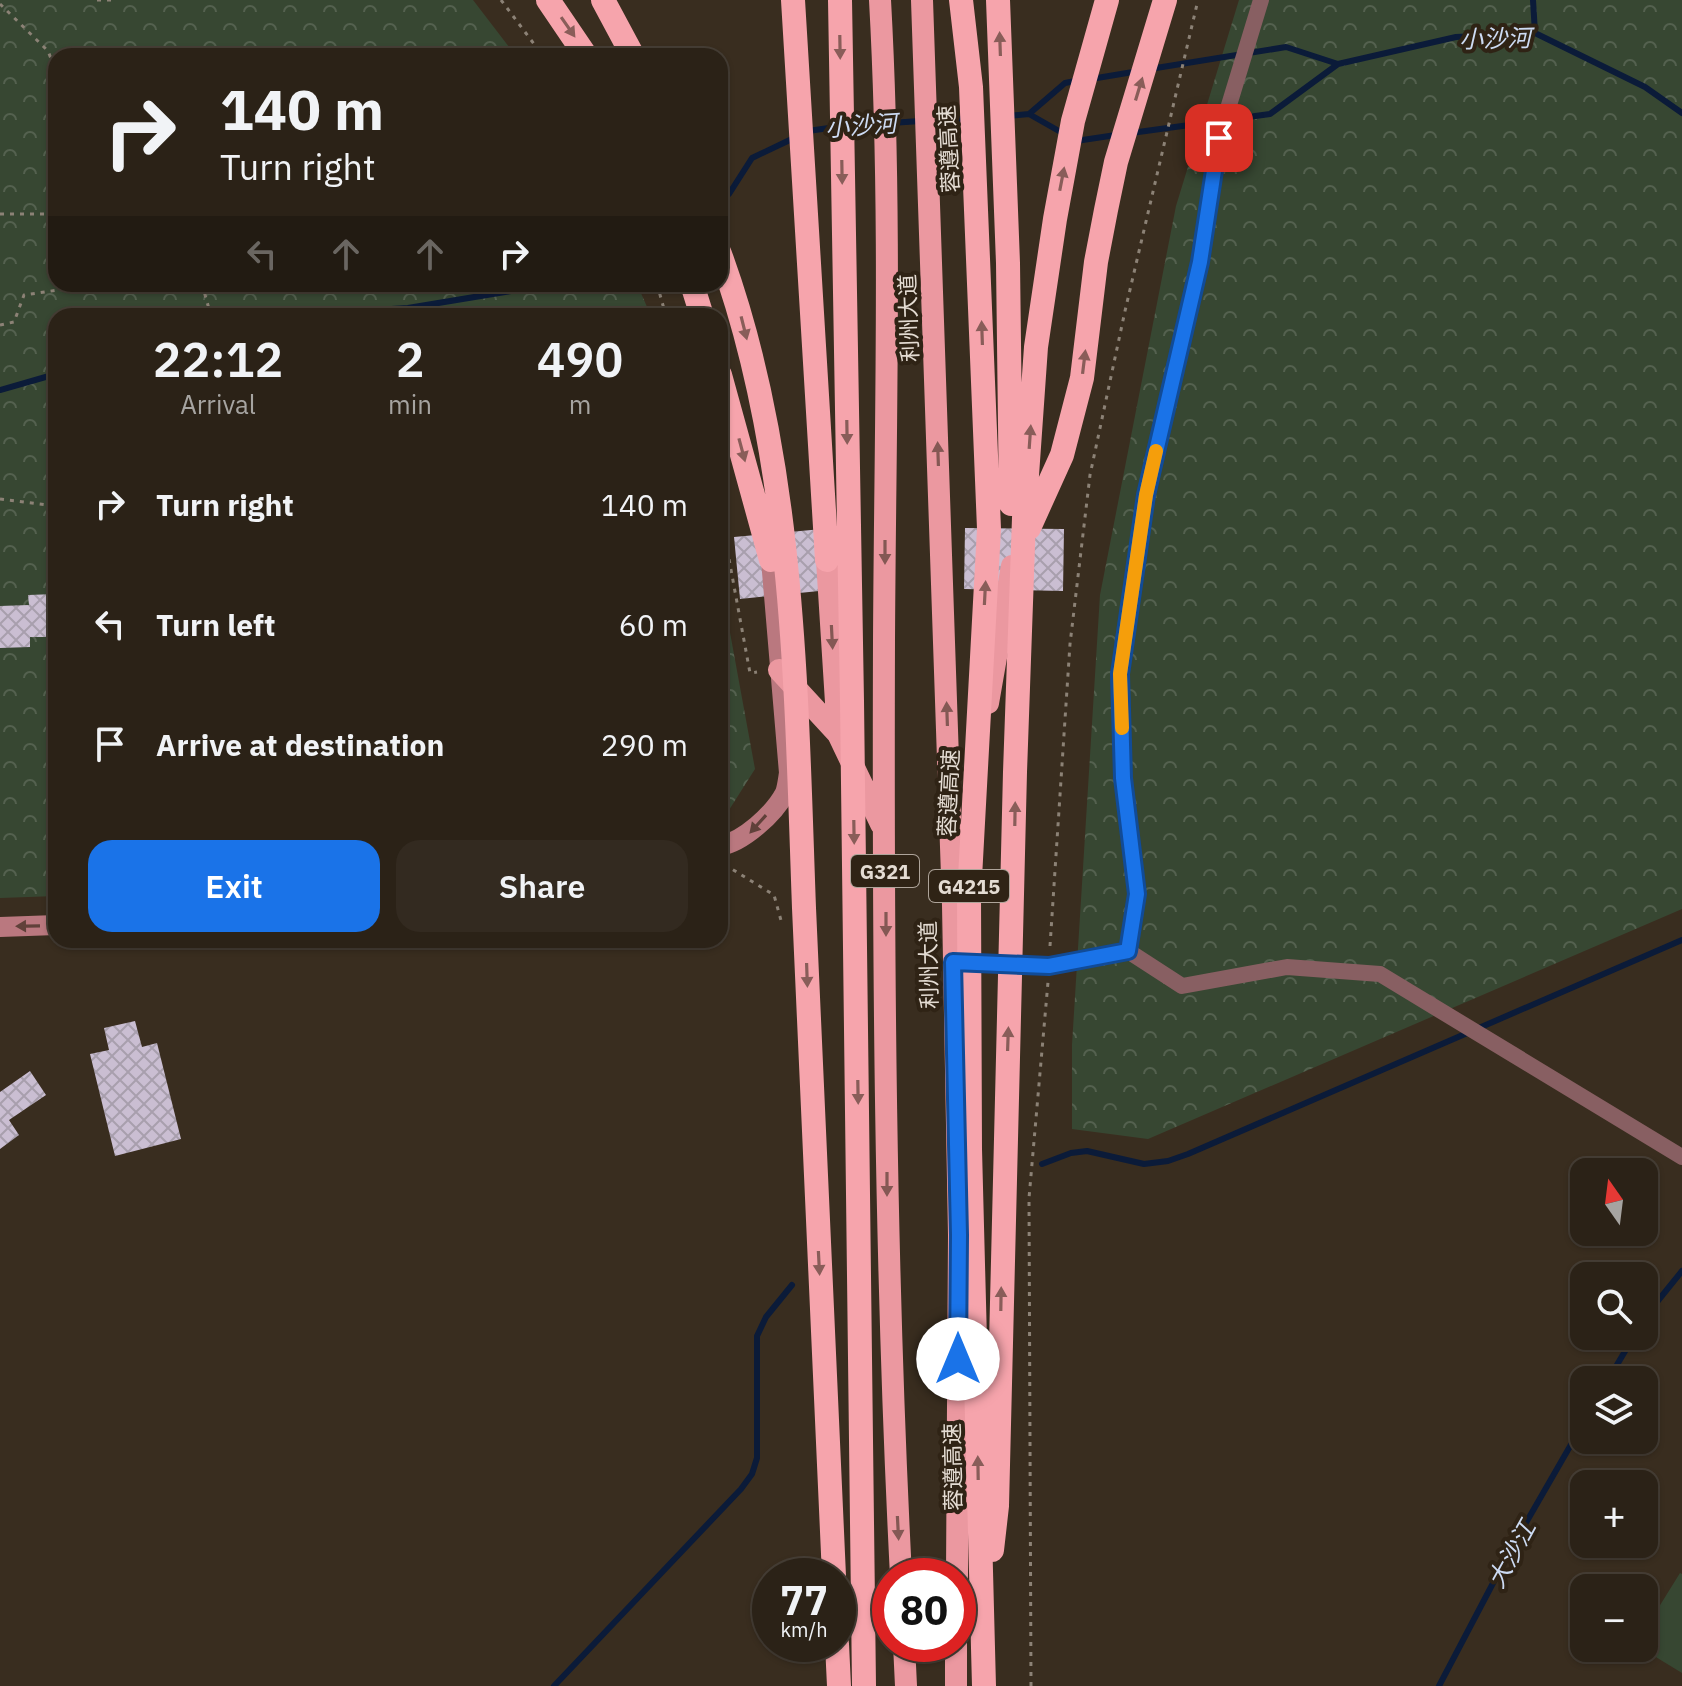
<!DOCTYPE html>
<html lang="en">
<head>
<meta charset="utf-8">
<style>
  body { margin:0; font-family:"IBM Plex Sans","Noto Sans SC",sans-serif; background:#332a20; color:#f1f3f6; height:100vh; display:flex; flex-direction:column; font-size:30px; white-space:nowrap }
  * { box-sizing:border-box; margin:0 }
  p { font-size:26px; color:#a6a4a1 }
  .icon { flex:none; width:44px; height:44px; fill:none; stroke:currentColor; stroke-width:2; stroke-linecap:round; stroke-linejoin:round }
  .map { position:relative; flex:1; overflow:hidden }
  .side { position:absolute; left:48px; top:308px; width:680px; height:640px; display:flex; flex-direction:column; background:#2b2217; border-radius:24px; box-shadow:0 2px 6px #0004,0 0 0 2px #473f36 }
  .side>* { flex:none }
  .guide { position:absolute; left:48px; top:48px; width:680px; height:244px; border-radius:24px; box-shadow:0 2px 6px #0004,0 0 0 2px #473f36; background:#2b2217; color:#f1f3f6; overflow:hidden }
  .needle { width:52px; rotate:346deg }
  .controls { position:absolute; left:1570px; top:1158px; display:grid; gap:16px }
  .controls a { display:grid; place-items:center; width:88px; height:88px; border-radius:16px; background:#2b2217; box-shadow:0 2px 6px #0004,0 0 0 2px #473f36; font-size:40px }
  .speed { position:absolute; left:752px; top:1558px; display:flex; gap:16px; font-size:40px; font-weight:700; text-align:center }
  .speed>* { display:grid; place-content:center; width:104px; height:104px; border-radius:50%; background:#2b2217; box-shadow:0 2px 6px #0004,0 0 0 2px #473f36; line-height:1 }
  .speed small { font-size:20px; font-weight:400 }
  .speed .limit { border:12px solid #d22; background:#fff; color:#111 }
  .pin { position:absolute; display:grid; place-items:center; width:68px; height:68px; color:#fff; margin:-34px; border-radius:16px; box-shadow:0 4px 12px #0006 }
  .me { position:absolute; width:88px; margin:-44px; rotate:0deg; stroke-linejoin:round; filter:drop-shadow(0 0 6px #0008) }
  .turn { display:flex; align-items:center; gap:28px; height:168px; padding:0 40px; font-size:36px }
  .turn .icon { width:104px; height:104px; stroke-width:2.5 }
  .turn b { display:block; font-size:56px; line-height:68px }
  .lanes { display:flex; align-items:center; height:76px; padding:0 40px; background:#0003; justify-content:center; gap:40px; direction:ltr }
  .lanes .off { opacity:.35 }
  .eta { display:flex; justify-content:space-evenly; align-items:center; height:136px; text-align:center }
  .eta b { font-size:48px; font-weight:600; line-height:56px }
  .action { display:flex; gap:16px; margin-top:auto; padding:16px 40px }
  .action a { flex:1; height:92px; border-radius:24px; background:#1a73e8; color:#fff; font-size:32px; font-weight:600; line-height:92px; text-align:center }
  .action a+a { background:#332a20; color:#f1f3f6 }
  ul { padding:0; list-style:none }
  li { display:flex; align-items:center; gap:24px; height:120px; padding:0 40px }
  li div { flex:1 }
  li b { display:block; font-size:30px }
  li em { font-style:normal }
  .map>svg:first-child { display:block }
  .forest { fill:url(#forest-crowns) }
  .pitch { fill:#374732 }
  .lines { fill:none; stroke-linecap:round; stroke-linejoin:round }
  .stream { stroke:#0b1b39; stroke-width:6 }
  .building { fill:url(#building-cross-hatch) }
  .path { stroke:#8c8276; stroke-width:3; stroke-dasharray:4 6; stroke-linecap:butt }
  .minor { stroke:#885f62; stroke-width:16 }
  .secondary { stroke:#ba787f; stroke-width:20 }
  .trunk { stroke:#eb98a0; stroke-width:22 }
  .motorway { stroke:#f6a4ac; stroke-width:24 }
  .oneway { fill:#895d59 }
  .oneway2 { fill:#845854 }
  .oneway3 { fill:#60413a }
  .route-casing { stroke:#114b97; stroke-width:20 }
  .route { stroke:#1a73e8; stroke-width:14 }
  .slow { stroke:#f59e0b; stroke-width:14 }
  .labels { text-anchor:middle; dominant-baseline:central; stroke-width:8; stroke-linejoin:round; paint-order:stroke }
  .shield { fill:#2f2315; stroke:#aea49a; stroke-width:2 }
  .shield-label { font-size:20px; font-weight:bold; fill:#e4dcd3 }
  .street-label { font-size:22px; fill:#e4dcd3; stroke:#2f2315 }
  .water-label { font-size:24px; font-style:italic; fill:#cddbf3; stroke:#2f2315 }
</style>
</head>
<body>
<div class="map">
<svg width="1682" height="1686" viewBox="0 0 1682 1686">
  <defs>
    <pattern id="forest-crowns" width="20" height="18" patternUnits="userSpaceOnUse" patternTransform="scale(2)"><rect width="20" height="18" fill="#374732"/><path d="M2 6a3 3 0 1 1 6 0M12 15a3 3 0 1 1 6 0" fill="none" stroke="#54614f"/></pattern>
    <pattern id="building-cross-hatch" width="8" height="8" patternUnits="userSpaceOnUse" patternTransform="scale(2)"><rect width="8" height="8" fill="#cabed2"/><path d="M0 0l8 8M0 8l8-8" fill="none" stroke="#a89fad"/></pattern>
  </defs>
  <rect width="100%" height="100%" fill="#392d1f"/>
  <path class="forest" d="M0 0H473L516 56H56V284H637L651 316H56V896L0 898Z
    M1239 0H1682V909L1148 1139 1072 1129V1045L1100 595 1176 206Z
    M720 578 755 769 729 810 720 812Z"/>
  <path class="pitch" d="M1680 1573 1682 1574V1673L1641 1648H1644V1631Z"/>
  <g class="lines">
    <path class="stream" d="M1533 0 1535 33
      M1150 69 1286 47 1338 64
      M1091 79 1139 71
      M1029 114 1065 83 1080 80
      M1007 116 1029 114 1066 135
      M931 121 968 118
      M891 123 920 121
      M847 126 880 124
      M808 131 836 127
      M1131 133 1270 114 1338 64 1456 37 1535 33 1645 87 1682 113
      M1076 141 1116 135
      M720 198 729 194 752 158 794 138
      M277 316 408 308 511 291 530 284
      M0 390 56 374
      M1042 1164 1071 1153 1087 1151 1144 1164 1168 1161 1188 1154 1682 940
      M1644 1318 1682 1271
      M1608 1380 1634 1336
      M554 1686 741 1489 752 1474 757 1458V1336L766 1317 792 1285
      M1439 1686 1512 1547 1584 1422"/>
  </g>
  <path class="building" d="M833 528 839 589 740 599 734 537Z
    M965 528 1064 529 1063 591 964 589Z
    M56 594V637H30V647L0 648V606L29 605 28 595Z
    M135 1021 142 1047 157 1043 181 1139 115 1156 90 1054 109 1050 104 1028Z
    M30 1071 46 1095 9 1120 19 1135 0 1149V1092Z"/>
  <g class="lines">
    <path class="path" d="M97 0H116
      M501 0 543 56
      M0 4 48 51 56 71
      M0 214H56
      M202 284 211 316
      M657 284 666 316
      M0 325 14 322 24 295 79 287V284
      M0 499 56 506
      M720 510 750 673 757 672
      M724 866H727L774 895 782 924
      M1050 946 1070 644 1090 475 1125 311 1198 0
      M1031 1686 1029 1198 1048 982"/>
    <path class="minor" d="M1128 951 1137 894 1123 778 1120 674 1146 495 1200 262 1219 138 1261 0
      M959 962 1049 966 1128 951 1182 986 1287 967 1380 974 1682 1157"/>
    <path class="secondary" d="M720 846C743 842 774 814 785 793 787 788 788 779 789 773L771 560
      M0 927 56 925"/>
    <path class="trunk" d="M880 0C892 214 885 428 884 641 883 953 885 1265 901 1576
      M922 0 953 905 959 1235 957 1576
      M827 560 838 734 881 824
      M779 670 838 734
      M988 703 1012 566
      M904 1644 906 1686
      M956 1644V1686"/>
    <path class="motorway" d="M548 0 586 56
      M603 0 633 56
      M793 0 827 560
      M840 0 852 701 864 1686
      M961 0 971 87 989 529 969 896 970 1149 984 1686
      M998 0 1008 263 1011 504
      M720 254C795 459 796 691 804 908 814 1130 823 1353 834 1576
      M692 284 702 316
      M720 375 771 560
      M1029 528 1062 455 1082 378 1096 262 1106 210 1116 162 1165 0
      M992 1550 997 1506 1015 772 1024 518 1036 347 1055 219 1073 121 1107 0
      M837 1644 839 1686"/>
  </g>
  <defs><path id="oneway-solid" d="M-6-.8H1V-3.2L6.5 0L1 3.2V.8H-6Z" transform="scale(2)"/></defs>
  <g class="oneway">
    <use href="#oneway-solid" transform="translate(568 27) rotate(55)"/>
    <use href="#oneway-solid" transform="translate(1000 44) rotate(-92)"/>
    <use href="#oneway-solid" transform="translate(840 47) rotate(89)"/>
    <use href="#oneway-solid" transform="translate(1139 89) rotate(-73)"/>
    <use href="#oneway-solid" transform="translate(842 172) rotate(89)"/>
    <use href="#oneway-solid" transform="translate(1062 179) rotate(-79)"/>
    <use href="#oneway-solid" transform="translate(744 328) rotate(76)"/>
    <use href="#oneway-solid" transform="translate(982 333) rotate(-92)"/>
    <use href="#oneway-solid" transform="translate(1084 362) rotate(-83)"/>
    <use href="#oneway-solid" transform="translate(847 432) rotate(89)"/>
    <use href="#oneway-solid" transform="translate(1030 437) rotate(-86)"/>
    <use href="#oneway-solid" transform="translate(742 450) rotate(75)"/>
    <use href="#oneway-solid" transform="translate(985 593) rotate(-87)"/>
    <use href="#oneway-solid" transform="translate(1015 814) rotate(-89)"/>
    <use href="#oneway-solid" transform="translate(854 832) rotate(89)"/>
    <use href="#oneway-solid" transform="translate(807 975) rotate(88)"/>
    <use href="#oneway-solid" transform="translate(1008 1039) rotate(-88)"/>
    <use href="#oneway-solid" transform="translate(858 1092) rotate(89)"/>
    <use href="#oneway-solid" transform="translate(819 1263) rotate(87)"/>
    <use href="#oneway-solid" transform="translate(1001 1299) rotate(-89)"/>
    <use href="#oneway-solid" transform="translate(978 1468) rotate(-91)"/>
  </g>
  <g class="oneway2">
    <use href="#oneway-solid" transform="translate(938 454) rotate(-92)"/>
    <use href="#oneway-solid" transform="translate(885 552) rotate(90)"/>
    <use href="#oneway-solid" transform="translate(832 637) rotate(87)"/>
    <use href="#oneway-solid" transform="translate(947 714) rotate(-92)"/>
    <use href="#oneway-solid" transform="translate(886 924) rotate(90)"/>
    <use href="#oneway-solid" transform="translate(887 1184) rotate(90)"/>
    <use href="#oneway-solid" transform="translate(898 1528) rotate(87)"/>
  </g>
  <g class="oneway3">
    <use href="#oneway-solid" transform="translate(758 824) rotate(132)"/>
    <use href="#oneway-solid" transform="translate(28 926) rotate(179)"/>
  </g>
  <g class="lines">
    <defs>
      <path id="route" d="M958 1359 959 1235 953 962 1049 966 1128 951 1137 894 1123 778 1120 674 1146 495 1200 262 1219 138"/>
    </defs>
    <use href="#route" class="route-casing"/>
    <use href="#route" class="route"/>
    <path class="slow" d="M1122 728 1120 674 1146 495 1156 451"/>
  </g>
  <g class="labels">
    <g class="shield">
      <rect x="851" y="855" width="68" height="32" rx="6"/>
      <rect x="929" y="870" width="80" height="32" rx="6"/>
    </g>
    <g class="shield-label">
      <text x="885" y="871">G321</text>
      <text x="969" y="886">G4215</text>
    </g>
    <g class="street-label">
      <text transform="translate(948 149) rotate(-93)">蓉遵高速</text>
      <text transform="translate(908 318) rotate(-92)">利州大道</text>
      <text transform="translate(948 793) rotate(-87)">蓉遵高速</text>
      <text transform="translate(928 965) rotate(-91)">利州大道</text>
      <text transform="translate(952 1467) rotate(-91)">蓉遵高速</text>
    </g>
    <g class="water-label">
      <text transform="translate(1495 38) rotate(-1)">小沙河</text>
      <text transform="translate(861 125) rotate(-4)">小沙河</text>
      <text transform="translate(1511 1554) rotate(-61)">大沙江</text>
    </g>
  </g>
</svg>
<div class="controls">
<a><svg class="needle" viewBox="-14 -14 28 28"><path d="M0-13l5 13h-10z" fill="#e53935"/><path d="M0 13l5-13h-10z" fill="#a6a4a1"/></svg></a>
<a><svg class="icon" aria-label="search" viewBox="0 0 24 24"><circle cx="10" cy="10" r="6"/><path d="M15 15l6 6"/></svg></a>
<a><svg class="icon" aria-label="layers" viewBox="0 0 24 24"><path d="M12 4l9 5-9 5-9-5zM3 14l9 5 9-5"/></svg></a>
<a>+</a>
<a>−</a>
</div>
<div class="speed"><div>77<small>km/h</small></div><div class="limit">80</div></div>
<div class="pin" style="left:1219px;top:138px;background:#d93025"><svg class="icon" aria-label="arrive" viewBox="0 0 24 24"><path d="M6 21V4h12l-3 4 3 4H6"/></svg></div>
<svg class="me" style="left:958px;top:1359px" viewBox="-20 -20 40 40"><circle r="19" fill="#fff"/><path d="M0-13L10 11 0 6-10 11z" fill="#1a73e8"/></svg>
<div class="guide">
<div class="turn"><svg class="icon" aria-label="right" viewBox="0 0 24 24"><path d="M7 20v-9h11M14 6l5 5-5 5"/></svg><div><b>140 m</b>Turn right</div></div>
<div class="lanes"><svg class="icon off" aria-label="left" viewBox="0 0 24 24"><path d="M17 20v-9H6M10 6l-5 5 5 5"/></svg><svg class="icon off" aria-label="ahead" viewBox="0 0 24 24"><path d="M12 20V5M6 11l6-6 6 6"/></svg><svg class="icon off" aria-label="ahead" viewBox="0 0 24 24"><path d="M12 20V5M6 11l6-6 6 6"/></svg><svg class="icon" aria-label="right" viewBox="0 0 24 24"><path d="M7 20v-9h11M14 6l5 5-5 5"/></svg></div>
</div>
<section class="side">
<div class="eta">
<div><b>22:12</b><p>Arrival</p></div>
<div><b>2</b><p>min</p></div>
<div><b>490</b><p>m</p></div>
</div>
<ul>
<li><svg class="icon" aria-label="right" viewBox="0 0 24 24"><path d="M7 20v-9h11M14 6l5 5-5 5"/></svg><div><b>Turn right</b></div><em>140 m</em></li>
<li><svg class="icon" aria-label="left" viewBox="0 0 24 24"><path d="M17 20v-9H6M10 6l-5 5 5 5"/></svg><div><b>Turn left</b></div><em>60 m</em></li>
<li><svg class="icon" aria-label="arrive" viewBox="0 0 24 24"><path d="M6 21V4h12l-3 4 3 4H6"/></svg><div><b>Arrive at destination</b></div><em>290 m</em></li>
</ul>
<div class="action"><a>Exit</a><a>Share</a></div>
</section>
</div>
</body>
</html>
